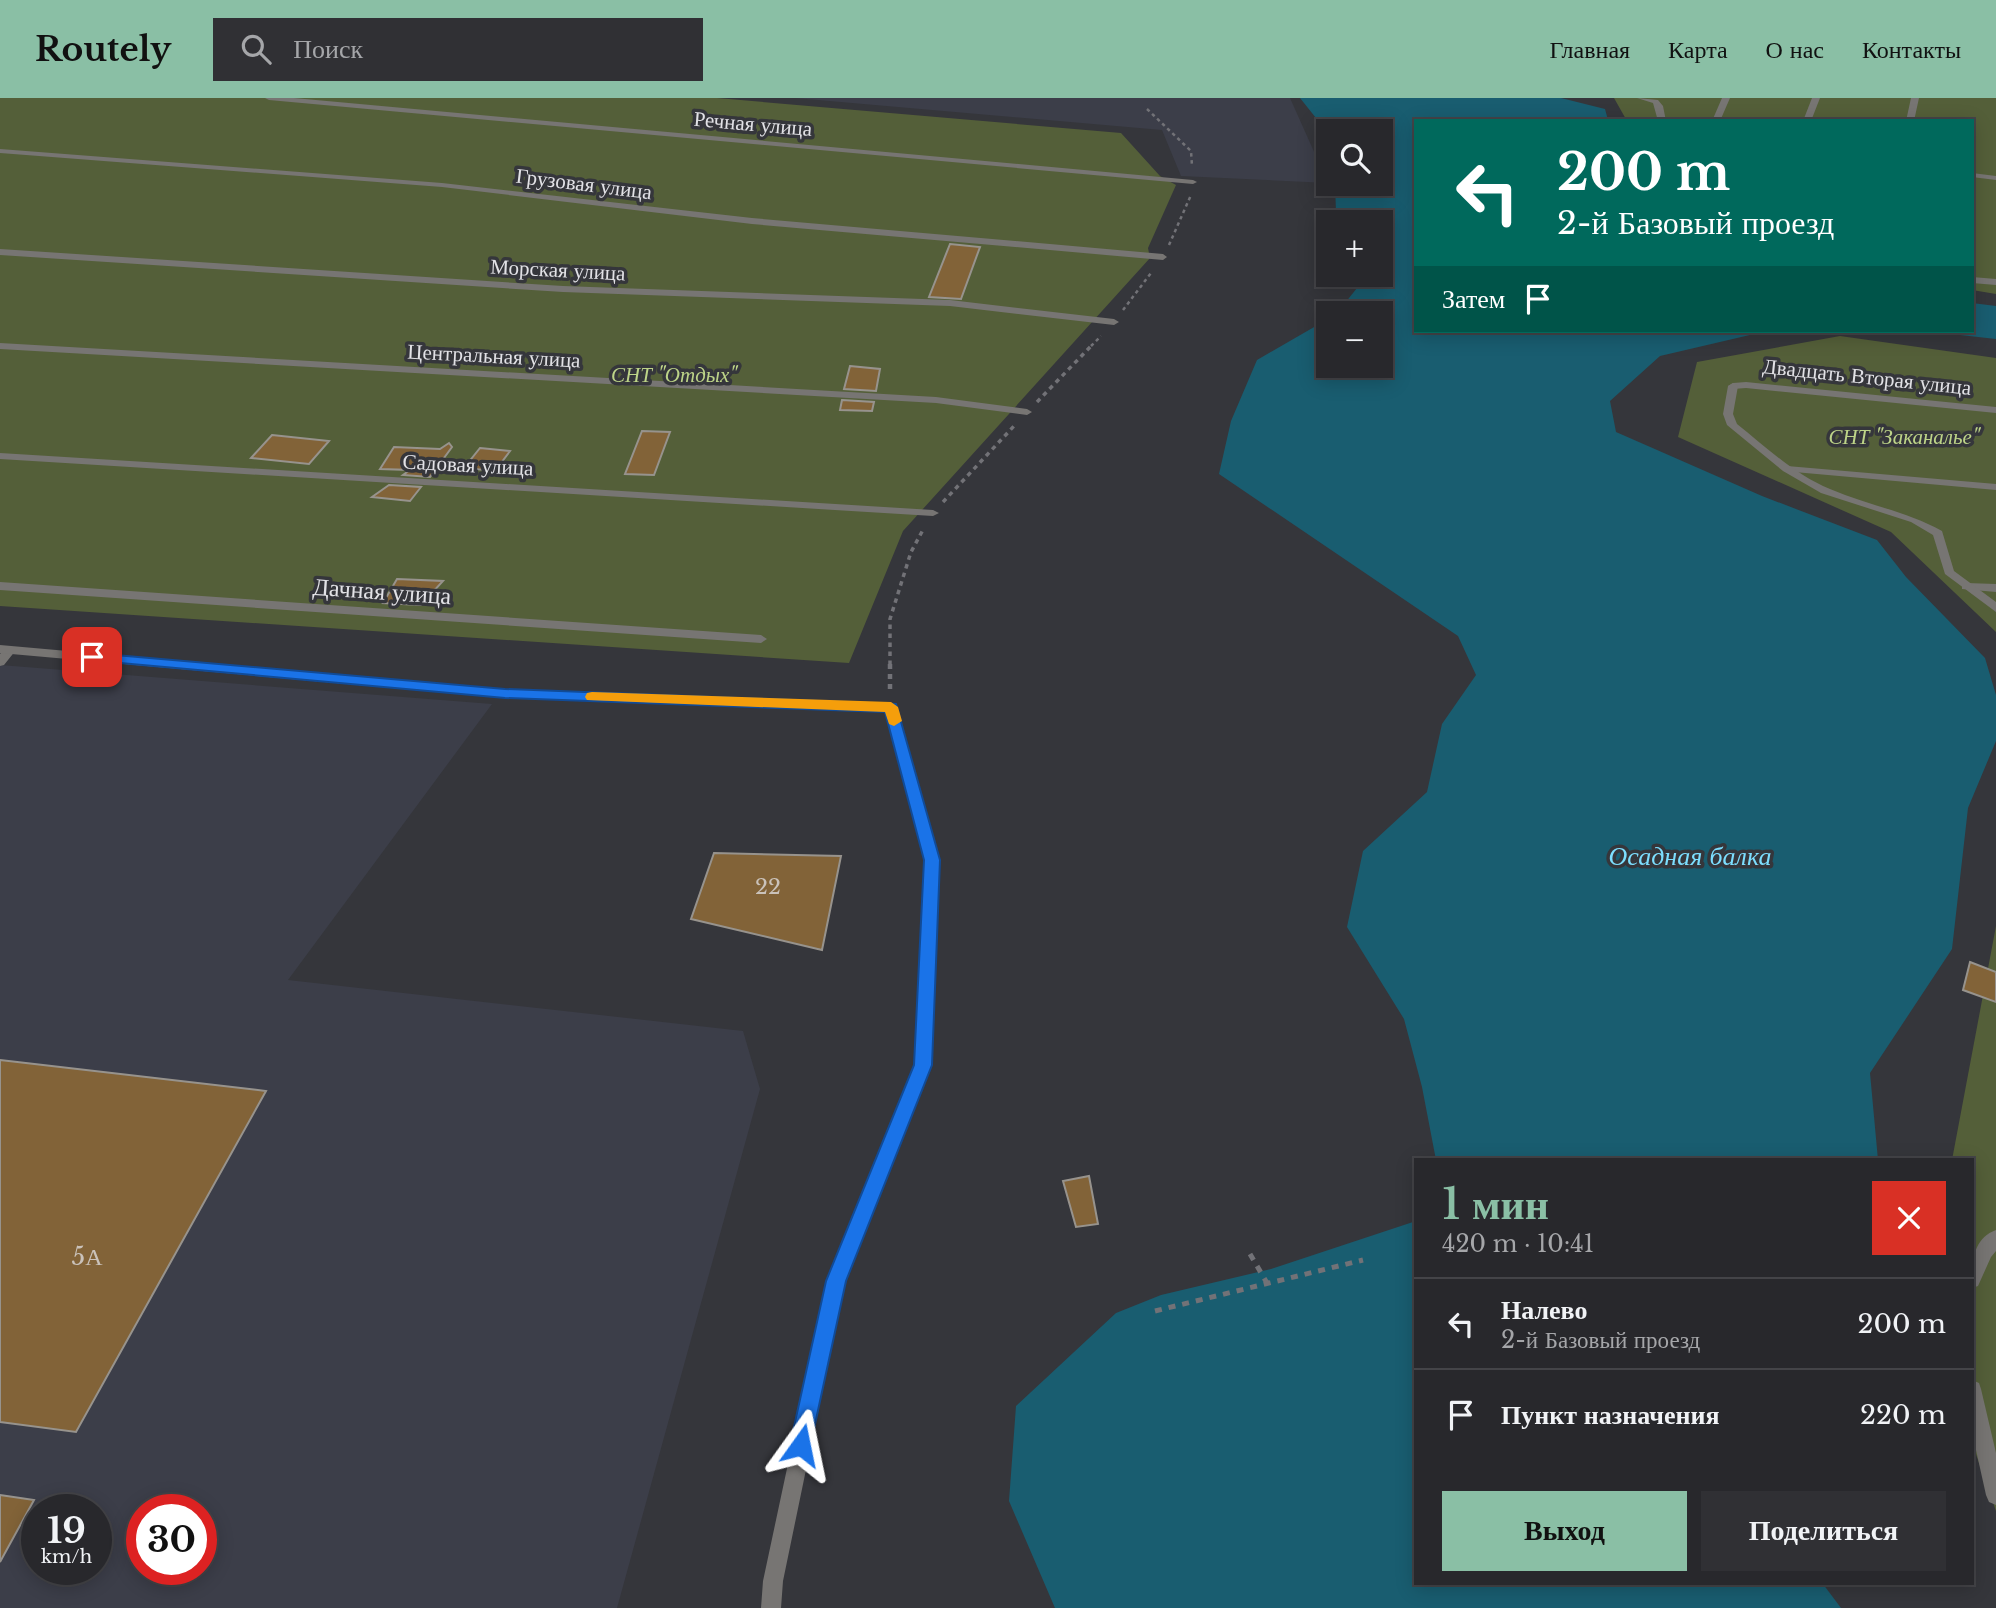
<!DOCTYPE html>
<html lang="ru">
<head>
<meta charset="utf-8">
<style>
  body { margin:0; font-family:"Libre Baskerville",serif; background:#303034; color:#f1f3f6; height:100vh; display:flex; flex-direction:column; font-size:26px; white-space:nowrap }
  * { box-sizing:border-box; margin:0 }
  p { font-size:23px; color:#a5a6a9 }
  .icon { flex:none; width:38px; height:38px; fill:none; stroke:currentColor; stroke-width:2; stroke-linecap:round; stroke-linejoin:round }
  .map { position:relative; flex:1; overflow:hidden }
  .panel { position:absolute; left:1414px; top:1060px; width:560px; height:427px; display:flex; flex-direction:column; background:#28282c; border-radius:0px; box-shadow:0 4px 18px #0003,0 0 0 2px #444448 }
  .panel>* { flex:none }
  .guide { position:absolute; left:1414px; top:21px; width:560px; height:214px; border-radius:0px; box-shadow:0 4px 18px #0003,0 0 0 2px #444448; background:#00695c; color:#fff; overflow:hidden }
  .tools { position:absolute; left:1316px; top:21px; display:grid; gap:14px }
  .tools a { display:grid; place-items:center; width:77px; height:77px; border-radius:0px; background:#28282c; box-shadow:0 4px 18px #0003,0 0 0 2px #444448; font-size:35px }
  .speed { position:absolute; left:21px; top:1396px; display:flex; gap:14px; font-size:35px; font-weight:700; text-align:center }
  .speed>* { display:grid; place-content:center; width:91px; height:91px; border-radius:50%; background:#28282c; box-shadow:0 4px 18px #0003,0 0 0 2px #444448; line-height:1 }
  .speed small { font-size:18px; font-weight:400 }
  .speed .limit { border:10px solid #d22; background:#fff; color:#111 }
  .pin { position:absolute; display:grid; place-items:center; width:60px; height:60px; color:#fff; margin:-30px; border-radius:14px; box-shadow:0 4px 10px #0006 }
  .me { position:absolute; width:77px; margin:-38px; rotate:12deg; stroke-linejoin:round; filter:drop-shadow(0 0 5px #0008) }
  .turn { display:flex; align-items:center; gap:24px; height:147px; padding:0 28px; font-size:32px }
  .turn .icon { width:91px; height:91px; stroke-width:2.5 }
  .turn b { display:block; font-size:49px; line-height:60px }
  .then { display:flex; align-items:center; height:66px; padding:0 28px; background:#0003; gap:14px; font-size:26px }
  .round { display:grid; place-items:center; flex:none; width:74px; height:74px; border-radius:0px; background:#303034 }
  .headline { display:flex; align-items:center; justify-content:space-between; height:119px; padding:0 28px }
  h1 { font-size:42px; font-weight:600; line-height:52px; color:#8abfa5 }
  .action { display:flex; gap:14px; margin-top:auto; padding:14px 28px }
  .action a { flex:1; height:80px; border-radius:0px; background:#8abfa5; color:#111; font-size:28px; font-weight:600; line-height:80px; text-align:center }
  .action a+a { background:#303034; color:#f1f3f6 }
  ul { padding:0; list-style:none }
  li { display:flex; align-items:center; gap:21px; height:91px; padding:0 28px; border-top:2px solid #444448 }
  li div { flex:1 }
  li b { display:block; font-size:26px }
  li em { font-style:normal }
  header { display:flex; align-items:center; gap:42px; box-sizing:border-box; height:98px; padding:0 35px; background:#8abfa5; color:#111 }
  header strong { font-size:33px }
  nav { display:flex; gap:38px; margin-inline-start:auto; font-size:24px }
  .search { width:490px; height:63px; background:#303034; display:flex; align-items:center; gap:18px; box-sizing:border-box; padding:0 24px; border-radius:0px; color:#a5a6a9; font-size:26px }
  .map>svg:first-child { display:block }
  .built { fill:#3c3e49; fill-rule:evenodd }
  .green { fill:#545f39 }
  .water { fill:#195d70 }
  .building { fill:#826338; stroke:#97938d; stroke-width:2 }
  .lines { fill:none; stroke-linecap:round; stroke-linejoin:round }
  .path-far3 { stroke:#727277; stroke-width:2.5; stroke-dasharray:3.5 3.5; stroke-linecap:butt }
  .path-far2 { stroke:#727277; stroke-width:3.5; stroke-dasharray:4.5 4.5; stroke-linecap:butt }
  .path-far1 { stroke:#727277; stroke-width:4.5; stroke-dasharray:5 5; stroke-linecap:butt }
  .path { stroke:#727277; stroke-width:5; stroke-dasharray:7 7; stroke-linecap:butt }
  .service { fill:#777573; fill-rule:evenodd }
  .minor { fill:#777573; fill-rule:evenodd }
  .route { fill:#1a73e8; stroke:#114b97; stroke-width:2 }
  .slow { fill:#f59e0b }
  .labels { text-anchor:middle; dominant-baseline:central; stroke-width:7; stroke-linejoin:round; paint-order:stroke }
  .far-street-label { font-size:21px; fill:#e2e2e6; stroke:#35363b }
  .far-park-label { font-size:21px; font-style:italic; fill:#bdd488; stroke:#35363b }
  .number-label { font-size:21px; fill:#cac2ba }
  .street-label { font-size:24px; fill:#e2e2e6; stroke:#35363b }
  .near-number-label { font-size:24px; fill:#cac2ba }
  .water-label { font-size:26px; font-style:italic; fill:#7cdefe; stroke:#35363b }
</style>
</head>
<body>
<header>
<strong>Routely</strong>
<div class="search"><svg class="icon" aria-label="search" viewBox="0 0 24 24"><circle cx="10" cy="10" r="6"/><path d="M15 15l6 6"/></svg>Поиск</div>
<nav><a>Главная</a><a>Карта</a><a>О нас</a><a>Контакты</a></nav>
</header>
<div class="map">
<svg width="1996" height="1510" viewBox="0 0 1996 1510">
  <rect width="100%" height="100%" fill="#35363b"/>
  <path class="built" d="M795 0H1290L1328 85 1181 78 1162 32Z
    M0 567 492 606 288 882 743 933 760 991 617 1510H0ZM37 1412H96V1472H37ZM142 1412H201V1472H142Z"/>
  <path class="green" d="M0 0H717L1121 35 1160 78 1176 87 1148 150 1150 160 903 433 849 565 0 508Z
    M1614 0H1996V196L1972 192V23H1627Z
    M1840 238 1996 260V534L1891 434 1678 339 1697 264Z
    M1996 828V1413L1972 1345V1062H1952Z"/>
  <path class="water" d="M1300 0H1561L1605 11 1608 22 1605 23H1416V233H1767L1660 258 1610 303 1616 334 1762 398 1877 442 1906 479 1985 560 1996 597V643L1968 710 1952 851 1870 975 1878 1062H1436L1422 989 1404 921 1347 829 1363 753 1427 694 1442 626 1476 577 1458 538 1219 376 1231 323 1257 262 1328 221V268H1381V215H1337L1365 180 1364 177H1381V124H1341L1336 114 1335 86H1381V33L1328 35Z
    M1972 205 1996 208V241L1924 233H1972Z
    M1416 1118V1486H1823L1841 1510H1055L1009 1403 1016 1308 1116 1215 1161 1197 1271 1171 1413 1124Z"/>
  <path class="building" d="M950 146 980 149 961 201 929 199Z
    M850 268 880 271 876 293 844 291Z
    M842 302 874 304 872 313 840 312Z
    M642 333 670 334 654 377 625 376Z
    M272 337 329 343 309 366 251 360Z
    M449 345 452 349 430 379 403 377 410 372 380 371 394 349 440 351Z
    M480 350 510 353 495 373 464 370Z
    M389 387 421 389 410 403 372 399Z
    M397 481 443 483 421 507 383 505Z
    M714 755 841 758 822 852 691 821Z
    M1970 864 1996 874V904L1963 892Z
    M0 962 266 993 76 1334 0 1324Z
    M1089 1078 1098 1126 1076 1129 1063 1083Z
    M0 1397 34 1402 0 1464Z"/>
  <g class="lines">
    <path class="path-far3" d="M1147 11 1191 53 1192 68
      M1169 147 1191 97
      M1123 212 1151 175
      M1091 248 1101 238"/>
    <path class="path-far2" d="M1037 304 1093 246
      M943 404 1014 328
      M890 567V521L911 454 924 430"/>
    <path class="path-far1" d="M890 566V594"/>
    <path class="path" d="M1250 1156 1267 1185
      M1155 1213 1363 1162"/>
    <path class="service" d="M265 0H294L1193 82 1197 84 1193 86 269 2Z
      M1637 0 1658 2 1663 8 1666 23H1658L1653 5Z
      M1722 0H1730L1720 23H1712Z
      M1812 0H1820L1811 23H1803Z
      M1911 0H1919L1914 23H1906Z
      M0 51 442 85 752 120 1163 156 1167 159 1163 162 752 126 442 89 0 55Z
      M1972 75 1996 78V82L1972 79Z
      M0 151 563 188 950 202 1114 221 1119 224 1114 227 950 208 563 194 0 157Z
      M1972 179 1996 181V187L1972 185Z
      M0 245 936 299 1027 311 1032 314 1027 317 936 305 0 251Z
      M1746 284 1996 309V315L1746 290 1733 291 1728 288 1733 285Z
      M0 355 933 412 939 415 933 418 0 361Z
      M1787 368 1996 386V392L1783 373V369Z
      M0 484 761 537 767 541 761 545 0 492Z
      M1966 485 1996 486V494L1962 491V487Z
      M10 548 16 552 4 567 0 568V556L6 549Z"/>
    <path class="minor" d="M1733 285 1738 288 1733 316 1737 326C1766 349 1795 377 1830 391 1867 407 1906 413 1942 433L1954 473 1996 504V514L1945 476 1933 437 1911 424 1821 395 1783 373 1727 327 1723 316 1728 288Z
      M0 547 505 592 895 606 939 762 931 967 845 1183 783 1483 781 1510H761L763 1483 827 1183 915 967 925 762 886 613 505 600 0 555Z
      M1996 1132V1153L1991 1159 1978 1188 1972 1190C1972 1168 1971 1141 1996 1132Z
      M1972 1282 1979 1285 1981 1291 1996 1355V1407L1989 1404 1986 1397 1972 1334Z"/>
  </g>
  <path class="route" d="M92 555 505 591 896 606 940 762 932 967 846 1183 809 1354 801 1358 794 1354 790 1347 826 1183 914 967 924 762 885 614 505 600 87 562 85 559Z"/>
  <path class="slow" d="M592 594 891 604 898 609 902 623 894 628 889 626 885 614 587 602 585 599 587 595Z"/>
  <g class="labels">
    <g class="far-street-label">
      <text transform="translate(753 26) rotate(5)">Речная улица</text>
      <text transform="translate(584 86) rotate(7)">Грузовая улица</text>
      <text transform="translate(558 172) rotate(3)">Морская улица</text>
      <text transform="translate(494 258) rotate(3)">Центральная улица</text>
      <text transform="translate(1867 279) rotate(6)">Двадцать Вторая улица</text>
      <text transform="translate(468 367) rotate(3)">Садовая улица</text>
    </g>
    <g class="far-park-label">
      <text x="674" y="277">СНТ "Отдых"</text>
      <text x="1904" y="339">СНТ "Заканалье"</text>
    </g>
    <g class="number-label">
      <text x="768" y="789">22</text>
    </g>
    <g class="street-label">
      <text transform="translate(382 493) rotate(4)">Дачная улица</text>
    </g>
    <g class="near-number-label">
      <text x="87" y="1158">5А</text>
    </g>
    <g class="water-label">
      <text x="1690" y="758">Осадная балка</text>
    </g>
  </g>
</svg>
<div class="tools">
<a><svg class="icon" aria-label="search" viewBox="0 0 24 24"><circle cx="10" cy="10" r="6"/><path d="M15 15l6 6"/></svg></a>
<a>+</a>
<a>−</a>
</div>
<div class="speed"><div>19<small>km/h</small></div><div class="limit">30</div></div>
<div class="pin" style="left:92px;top:559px;background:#d93025"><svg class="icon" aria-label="arrive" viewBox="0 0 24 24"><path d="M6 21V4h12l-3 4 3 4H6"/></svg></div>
<svg class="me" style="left:801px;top:1347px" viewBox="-20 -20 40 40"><path d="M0-17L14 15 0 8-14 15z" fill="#1a73e8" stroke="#fff" stroke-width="4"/></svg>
<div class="guide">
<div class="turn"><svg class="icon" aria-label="left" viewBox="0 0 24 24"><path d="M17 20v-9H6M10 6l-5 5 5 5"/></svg><div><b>200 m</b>2-й Базовый проезд</div></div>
<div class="then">Затем<svg class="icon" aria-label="arrive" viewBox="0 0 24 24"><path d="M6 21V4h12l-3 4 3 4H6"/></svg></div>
</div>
<section class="panel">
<div class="headline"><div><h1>1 мин</h1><p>420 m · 10:41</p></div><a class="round" style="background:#d93025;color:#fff"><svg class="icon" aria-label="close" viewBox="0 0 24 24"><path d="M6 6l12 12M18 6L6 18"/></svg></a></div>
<ul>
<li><svg class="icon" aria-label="left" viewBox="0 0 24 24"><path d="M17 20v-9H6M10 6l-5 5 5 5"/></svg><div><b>Налево</b><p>2-й Базовый проезд</p></div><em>200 m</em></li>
<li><svg class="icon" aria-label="arrive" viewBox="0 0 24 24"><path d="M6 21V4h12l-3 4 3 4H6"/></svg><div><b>Пункт назначения</b></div><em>220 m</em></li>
</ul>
<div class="action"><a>Выход</a><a>Поделиться</a></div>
</section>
</div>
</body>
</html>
